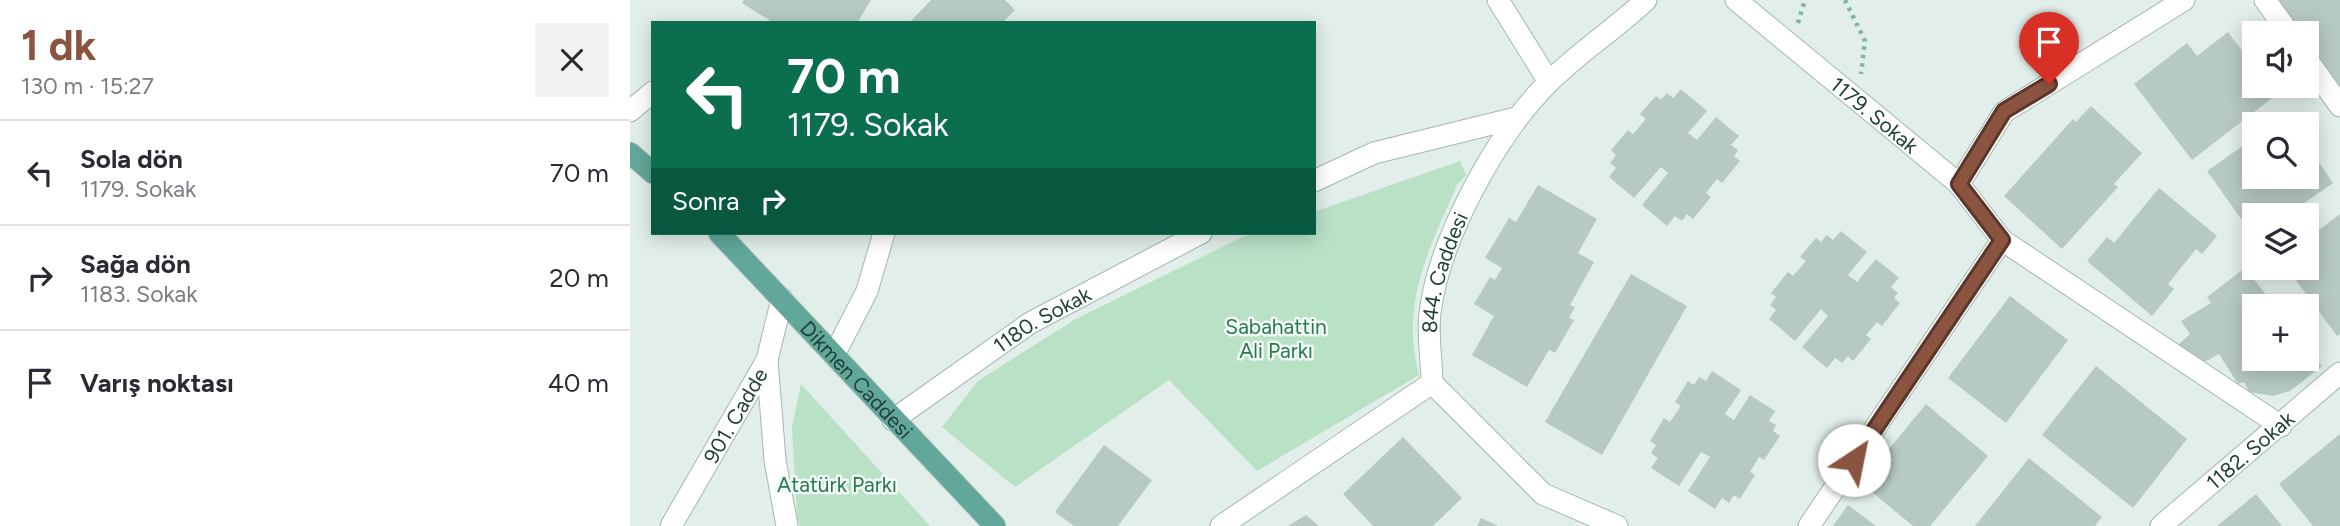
<!DOCTYPE html>
<html lang="tr">
<head>
<meta charset="utf-8">
<style>
  body { margin:0; font-family:Figtree,sans-serif; background:#f2f2f3; color:#2b2b33; height:100vh; display:flex; flex-direction:column; font-size:26px; white-space:nowrap }
  * { box-sizing:border-box; margin:0 }
  p { font-size:23px; color:#7c7c81 }
  .icon { flex:none; width:38px; height:38px; fill:none; stroke:currentColor; stroke-width:2; stroke-linecap:round; stroke-linejoin:round }
  .map { position:relative; flex:1; overflow:hidden }
  .drawer { display:flex; flex-direction:column; background:#fff; width:630px }
  .drawer>* { flex:none }
  .banner { position:absolute; left:21px; top:21px; width:665px; height:214px; border-radius:0px; box-shadow:0 4px 18px #0003; background:#0b6e4f; color:#fff; overflow:hidden }
  .fabs { position:absolute; left:1612px; top:21px; display:grid; gap:14px }
  .fabs a { display:grid; place-items:center; width:77px; height:77px; border-radius:0px; background:#fff; box-shadow:0 4px 18px #0003; font-size:35px }
  .pin { position:absolute; display:grid; place-items:center; width:60px; height:60px; color:#fff; margin:-72px -30px; border-radius:50% 50% 50% 0; rotate:-45deg; box-shadow:0 0 7px #0007 }
  .pin .icon { rotate:45deg }
  .me { position:absolute; width:77px; margin:-38px; rotate:34deg; stroke-linejoin:round; filter:drop-shadow(0 0 5px #0008) }
  .turn { display:flex; align-items:center; gap:24px; height:147px; padding:0 21px; font-size:32px }
  .turn .icon { width:91px; height:91px; stroke-width:2.5 }
  .turn b { display:block; font-size:49px; line-height:60px }
  .then { display:flex; align-items:center; height:66px; padding:0 21px; background:#0003; gap:14px; font-size:26px }
  .round { display:grid; place-items:center; flex:none; width:74px; height:74px; border-radius:0px; background:#f2f2f3 }
  .overview { display:flex; align-items:center; justify-content:space-between; height:119px; padding:0 21px }
  h1 { font-size:42px; font-weight:700; line-height:52px; color:#8a5440 }
  ul { padding:0; list-style:none }
  li { display:flex; align-items:center; gap:21px; height:105px; padding:0 21px; border-top:2px solid #e1e1e2 }
  li div { flex:1 }
  li b { display:block; font-size:26px }
  li em { font-style:normal }
  main { display:flex; flex:1; min-height:0 }
  .map>svg:first-child { display:block }
  .park { fill:#b9e1c6 }
  .building { fill:#b7c9c3 }
  .lines { fill:none; stroke-linecap:round; stroke-linejoin:round }
  .street-casing { stroke:#a4b7b1; stroke-width:23 }
  .primary-casing { stroke:#c1cac8; stroke-width:23 }
  .path { stroke:#7fb5a7; stroke-width:4.5; stroke-dasharray:3.5 5; stroke-linecap:butt }
  .street { stroke:#fff; stroke-width:21 }
  .primary { stroke:#62a89a; stroke-width:21 }
  .route-casing { stroke:#5a372a; stroke-width:18 }
  .route { stroke:#8a5440; stroke-width:12 }
  .labels { text-anchor:middle; dominant-baseline:central; stroke-width:5; stroke-linejoin:round; paint-order:stroke }
  .street-label { font-size:21px; fill:#20413a; stroke:#f3faf7 }
  .park-label { font-size:21px; fill:#267c4c; stroke:#f3faf7 }
</style>
</head>
<body>
<main>
<section class="drawer">
<div class="overview"><div><h1>1 dk</h1><p>130 m · 15:27</p></div><a class="round"><svg class="icon" aria-label="close" viewBox="0 0 24 24"><path d="M6 6l12 12M18 6L6 18"/></svg></a></div>
<ul>
<li><svg class="icon" aria-label="left" viewBox="0 0 24 24"><path d="M17 20v-9H6M10 6l-5 5 5 5"/></svg><div><b>Sola dön</b><p>1179. Sokak</p></div><em>70 m</em></li>
<li><svg class="icon" aria-label="right" viewBox="0 0 24 24"><path d="M7 20v-9h11M14 6l5 5-5 5"/></svg><div><b>Sağa dön</b><p>1183. Sokak</p></div><em>20 m</em></li>
<li><svg class="icon" aria-label="arrive" viewBox="0 0 24 24"><path d="M6 21V4h12l-3 4 3 4H6"/></svg><div><b>Varış noktası</b></div><em>40 m</em></li>
</ul>
</section>
<div class="map">
<svg width="1710" height="526" viewBox="0 0 1710 526">
  <rect width="100%" height="100%" fill="#e2eee9"/>
  <path class="park" d="M830 161 836 175 827 185C799 249 770 304 789 375L627 471 539 380 385 487 312 427 348 381 444 320 610 238 625 233H684V212Z
    M171 384 300 526H170L167 516 162 427Z"/>
  <path class="building" d="M114 0H241L227 23H144L112 3Z
    M301 0H375L385 10 372 23H279Z
    M1647 0H1710V95L1680 41 1676 43V33H1666Z
    M1598 32 1624 67V86H1639L1646 95 1562 160 1504 84 1557 43 1567 56Z
    M1051 89 1077 111 1058 133 1067 140 1086 117 1109 136 1101 145 1108 150 1104 156 1110 161 1092 183 1087 179 1076 193 1081 197 1063 219 1057 214 1052 221 1045 216 1037 226 1012 205 1038 173 1031 167 1004 198 979 177 986 168 980 163 986 155 981 150 998 130 1003 134 1016 119 1010 114 1026 96 1031 100 1037 93 1043 98Z
    M1461 106 1512 153 1484 184 1488 187 1432 249 1374 196 1443 119 1446 122Z
    M1656 115 1662 124H1644Z
    M1624 138V177H1676V144L1703 183 1657 215H1624V237L1577 171Z
    M908 185 967 219 948 253 964 262 940 305 945 307 939 318 944 320 925 353 919 350 897 387 842 355 864 316 844 304 860 277 865 280 872 268 855 258 879 218 886 222Z
    M1529 188 1587 236 1572 254 1566 249 1538 284 1544 289 1522 316 1457 261 1477 237 1484 243Z
    M1710 214V334L1707 336 1657 268H1676V240Z
    M1211 231 1237 252 1218 275 1227 282 1246 259 1269 278 1261 287 1268 293 1264 298 1270 303 1252 326 1247 322 1236 335 1241 339 1223 361 1218 356 1212 363 1205 358 1197 368 1172 347 1198 316 1191 309 1165 341 1139 319 1146 310 1140 305 1146 297 1141 293 1158 272 1163 276 1176 261 1170 257 1186 238 1191 242 1197 235 1203 240Z
    M1615 268 1645 306H1624V359H1676V346L1692 366 1660 391 1643 396 1619 392 1614 382 1608 384 1589 354 1569 365 1547 346 1560 334 1551 321 1581 303 1577 297Z
    M1001 274 1057 306 972 455 915 422Z
    M1380 296 1438 340 1376 423 1318 378Z
    M1466 366 1557 439 1503 508 1412 435Z
    M1082 371 1111 390 1095 414 1104 420 1120 395 1145 411 1139 421 1146 425 1143 431 1150 436 1134 460 1129 457 1120 472 1125 475 1110 499 1104 495 1099 503 1092 498 1085 509 1058 491 1080 457 1071 452 1049 486 1021 468 1028 458 1021 453 1026 445 1020 441 1034 418 1040 422 1051 406 1045 402 1058 381 1064 385 1069 377 1076 381Z
    M1296 404 1358 456 1300 526H1283L1231 483Z
    M1710 434V526H1683L1649 484Z
    M773 437 832 498 803 526H743L713 494Z
    M474 445 522 480 488 526H444L425 512Z
    M1399 458 1472 517 1465 526H1345Z
    M1626 494 1652 526H1587Z
    M1218 505 1246 526H1203Z
    M676 515 689 526H658Z
    M851 518 868 526H847Z"/>
  <g class="lines">
    <defs>
      <g id="street">
        <path d="M868 0 919 82"/>
        <path id="s1" d="M1106 0 1329 184 1372 240 1651 426"/>
        <path d="M1635 0 1659 33"/>
        <path d="M1676 58 1710 106"/>
        <path d="M0 111 23 92"/>
        <path d="M684 181 744 153 886 118"/>
        <path d="M1329 184 1374 112 1554 0"/>
        <path d="M204 355 237 291 254 233"/>
        <path d="M137 360 145 460 157 526"/>
        <path id="s2" d="M263 420 400 323 571 233"/>
        <path id="s3" d="M41 526 137 360 152 299"/>
        <path d="M591 526 802 383"/>
        <path id="s4" d="M987 526 913 494 802 383C802 360 797 335 800 313 809 239 866 135 918 83 948 53 985 29 1016 0"/>
        <path d="M1179 526 1372 240"/>
        <path id="s5" d="M1531 526 1710 373"/>
      </g>
      <g id="primary">
        <path d="M0 153 23 173"/>
        <path id="s6" d="M89 233 365 526"/>
      </g>
    </defs>
    <use href="#street" class="street-casing"/>
    <use href="#primary" class="primary-casing"/>
    <path class="path" d="M1215 0 1235 41 1231 74
      M1168 23 1175 0"/>
    <use href="#street" class="street"/>
    <use href="#primary" class="primary"/>
  </g>
  <g class="lines">
    <defs>
      <path id="route" d="M1224 460 1372 240 1329 184 1374 111 1419 84"/>
    </defs>
    <use href="#route" class="route-casing"/>
    <use href="#route" class="route"/>
  </g>
  <g class="labels">
    <g class="street-label">
      <text stroke="none"><textPath href="#s1" startOffset="180">1179. Sokak</textPath></text>
      <text stroke="none"><textPath href="#s4" startOffset="350">844. Caddesi</textPath></text>
      <text stroke="none"><textPath href="#s2" startOffset="180">1180. Sokak</textPath></text>
      <text stroke="none"><textPath href="#s6" startOffset="201">Dikmen Caddesi</textPath></text>
      <text stroke="none"><textPath href="#s3" startOffset="128">901. Cadde</textPath></text>
      <text stroke="none"><textPath href="#s5" startOffset="117">1182. Sokak</textPath></text>
    </g>
    <g class="park-label">
      <text x="646" y="326">Sabahattin<tspan x="646" dy="24">Ali Parkı</tspan></text>
      <text x="207" y="484">Atatürk Parkı</text>
    </g>
  </g>
</svg>
<div class="fabs">
<a><svg class="icon" aria-label="sound" viewBox="0 0 24 24"><path d="M4 9h4l5-4v14l-5-4H4zM17 9q2 3 0 6"/></svg></a>
<a><svg class="icon" aria-label="search" viewBox="0 0 24 24"><circle cx="10" cy="10" r="6"/><path d="M15 15l6 6"/></svg></a>
<a><svg class="icon" aria-label="layers" viewBox="0 0 24 24"><path d="M12 4l9 5-9 5-9-5zM3 14l9 5 9-5"/></svg></a>
<a>+</a>
</div>
<div class="pin" style="left:1419px;top:84px;background:#d93025"><svg class="icon" aria-label="arrive" viewBox="0 0 24 24"><path d="M6 21V4h12l-3 4 3 4H6"/></svg></div>
<svg class="me" style="left:1224px;top:460px" viewBox="-20 -20 40 40"><circle r="19" fill="#fff"/><path d="M0-13L10 11 0 6-10 11z" fill="#8a5440"/></svg>
<div class="banner">
<div class="turn"><svg class="icon" aria-label="left" viewBox="0 0 24 24"><path d="M17 20v-9H6M10 6l-5 5 5 5"/></svg><div><b>70 m</b>1179. Sokak</div></div>
<div class="then">Sonra<svg class="icon" aria-label="right" viewBox="0 0 24 24"><path d="M7 20v-9h11M14 6l5 5-5 5"/></svg></div>
</div>
</div>
</main>
</body>
</html>
